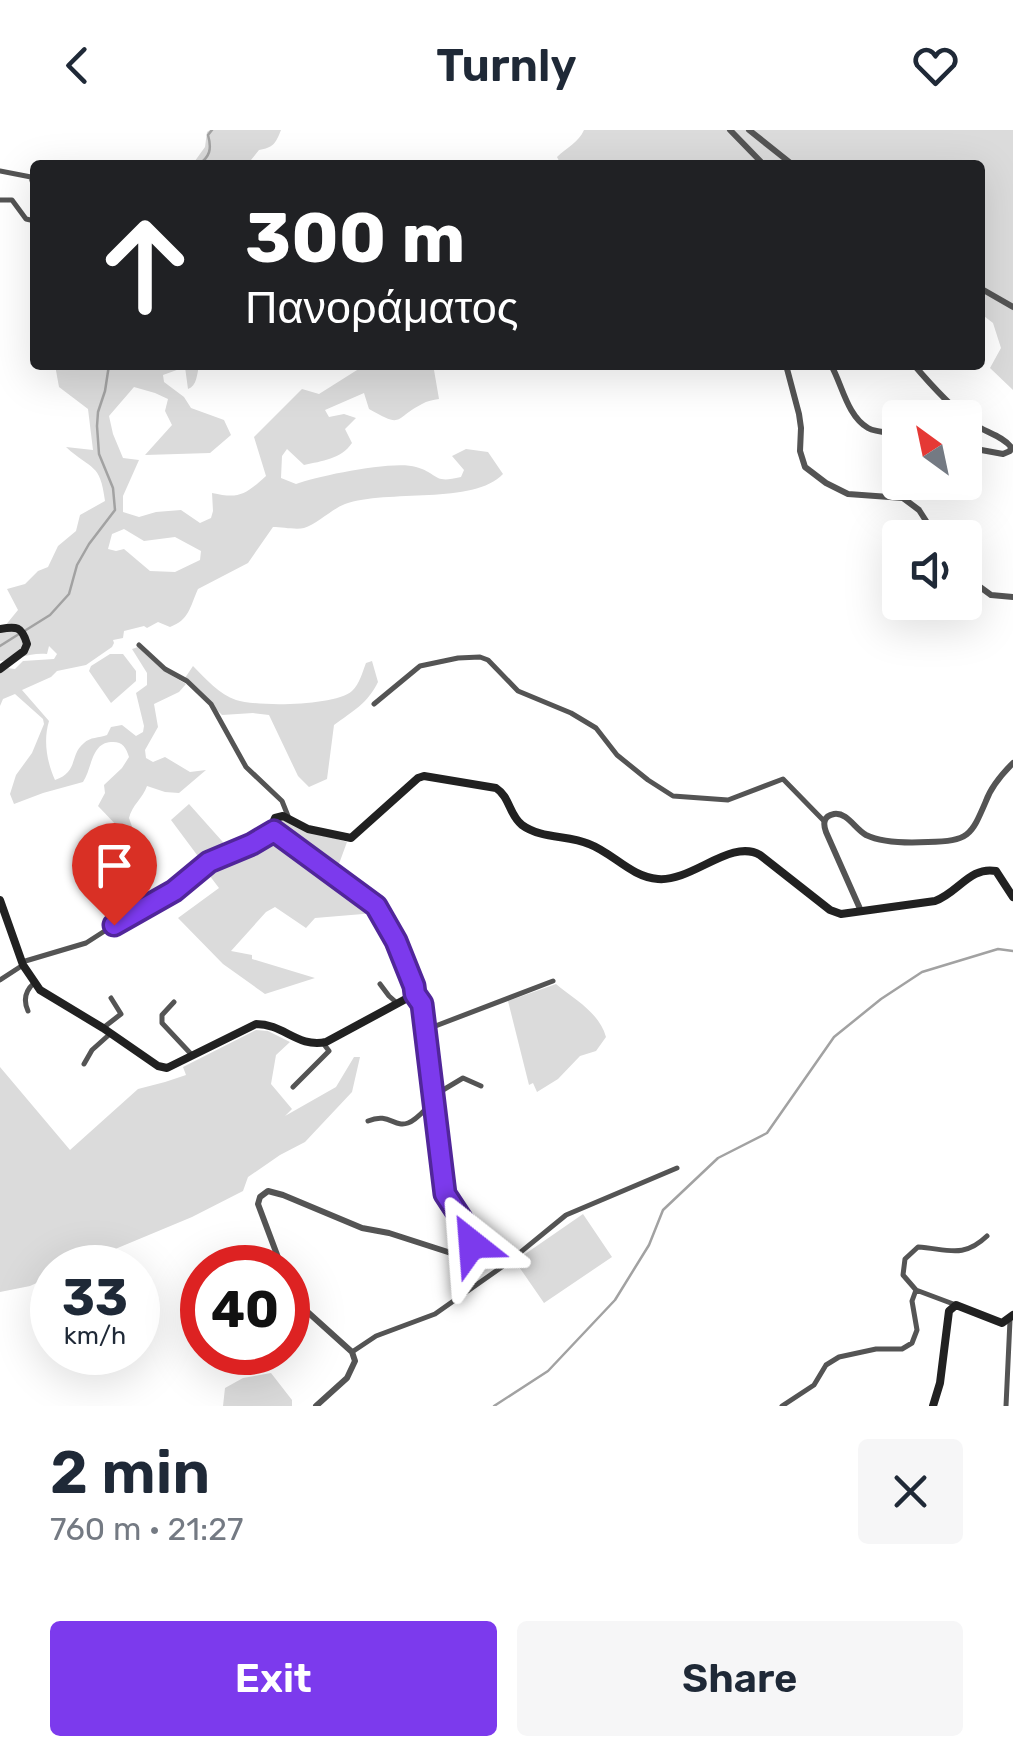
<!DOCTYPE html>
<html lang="en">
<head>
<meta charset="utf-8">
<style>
  body { margin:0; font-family:Rubik,sans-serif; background:#f6f6f7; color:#1f2937; height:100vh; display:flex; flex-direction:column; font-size:38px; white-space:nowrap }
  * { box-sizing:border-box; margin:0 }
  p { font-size:32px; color:#747a83 }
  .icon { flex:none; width:55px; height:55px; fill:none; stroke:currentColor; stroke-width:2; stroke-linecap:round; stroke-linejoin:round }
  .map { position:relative; height:1276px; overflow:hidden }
  .panel { display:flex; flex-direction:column; background:#fff; flex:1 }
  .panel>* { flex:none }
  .hud { position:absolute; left:30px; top:30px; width:955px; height:210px; border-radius:10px; box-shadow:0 10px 40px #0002; background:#202124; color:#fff; overflow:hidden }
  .needle { width:65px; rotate:327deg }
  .tools { position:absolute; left:882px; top:270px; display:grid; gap:20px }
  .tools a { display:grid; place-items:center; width:100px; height:100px; border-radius:10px; background:#fff; box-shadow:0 10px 40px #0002; font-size:50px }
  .speed { position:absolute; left:30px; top:1115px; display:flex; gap:20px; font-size:50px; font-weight:700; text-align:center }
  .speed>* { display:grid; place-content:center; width:130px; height:130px; border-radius:50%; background:#fff; box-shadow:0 10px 40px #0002; line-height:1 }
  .speed small { font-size:25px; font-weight:400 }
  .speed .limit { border:15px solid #d22; background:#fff; color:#111 }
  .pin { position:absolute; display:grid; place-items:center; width:85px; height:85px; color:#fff; margin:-102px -42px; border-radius:50% 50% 50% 0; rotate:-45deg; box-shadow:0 0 10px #0007 }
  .pin .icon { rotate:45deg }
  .me { position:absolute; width:110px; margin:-55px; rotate:332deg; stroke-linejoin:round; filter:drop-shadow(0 0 8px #0008) }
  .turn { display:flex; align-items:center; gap:35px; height:210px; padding:0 50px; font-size:45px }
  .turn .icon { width:130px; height:130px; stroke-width:2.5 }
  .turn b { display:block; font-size:70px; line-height:85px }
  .round { display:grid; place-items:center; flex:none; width:105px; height:105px; border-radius:10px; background:#f6f6f7 }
  .head { display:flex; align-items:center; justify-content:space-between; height:170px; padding:0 50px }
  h1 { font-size:60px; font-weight:600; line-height:75px }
  .cta { display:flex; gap:20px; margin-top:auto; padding:20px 50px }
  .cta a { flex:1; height:115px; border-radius:10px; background:#7c3aed; color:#fff; font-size:40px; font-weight:600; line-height:115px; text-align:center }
  .cta a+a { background:#f6f6f7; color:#1f2937 }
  header { display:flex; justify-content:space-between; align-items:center; height:130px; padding:0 50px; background:#fff; font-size:45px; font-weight:600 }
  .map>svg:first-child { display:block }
  .green { fill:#dbdbdb; fill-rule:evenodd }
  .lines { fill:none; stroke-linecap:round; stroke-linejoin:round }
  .stream { stroke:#a2a2a2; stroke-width:2.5 }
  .minor { stroke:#545454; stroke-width:5 }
  .tertiary { stroke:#545454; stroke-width:6 }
  .secondary { stroke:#212121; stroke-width:8 }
  .route-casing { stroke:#51269a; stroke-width:25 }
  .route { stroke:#7c3aed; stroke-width:18 }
</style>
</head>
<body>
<header><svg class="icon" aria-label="back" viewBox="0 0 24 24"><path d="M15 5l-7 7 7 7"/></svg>Turnly<svg class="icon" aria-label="heart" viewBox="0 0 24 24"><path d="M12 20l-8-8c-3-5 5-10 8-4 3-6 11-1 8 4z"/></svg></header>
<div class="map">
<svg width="1013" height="1276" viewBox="0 0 1013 1276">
  <rect width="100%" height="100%" fill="#fff"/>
  <path class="green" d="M210 0H281C276 13 273 18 259 20L247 35H192L205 17 207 2Z
    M584 0H1013V260L990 238 1001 218 993 193 980 183V35H561L557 27C566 18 579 12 584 0Z
    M55 235H199C197 244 197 256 188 259L185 237 163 245 164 252 184 267 191 278 224 290 231 305 210 323 145 325 172 295 165 281 168 269 155 263 134 257 109 286 113 304 123 328 139 330 123 366V382L139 387 156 382 181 380 200 393 211 388 213 381 212 363C239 369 245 365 266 346L254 307 302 259 319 264 365 235H436L434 240 439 269C433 270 427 271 422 274 393 289 404 299 369 279L364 263 325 280 329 287 344 284 356 288 345 299 352 313C341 329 322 331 304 335L287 319 282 326 281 348 296 354C318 346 394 330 416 337 440 344 432 354 461 347L464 340 452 326 466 319 488 322 503 344C474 375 387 359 345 374 332 379 317 394 304 398 296 400 282 397 273 397L248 433 198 459C190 477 189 490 170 497L158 492 147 498 144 496 124 501 123 508 113 510 114 513 112 517 86 535 57 541 51 547 22 560 49 591C43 611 47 632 55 650 79 642 69 625 84 613 90 607 99 608 107 605L111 597 122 595 136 606 143 602 144 596 136 563 147 555V543L132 519 138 517 164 541 186 554 179 562 154 574 158 597 145 620 146 628 153 632 165 627 190 642 206 640 179 663 165 662 147 656C143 668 132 675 129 688L140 720 98 676 105 663 104 655 122 638 129 627C126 617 122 611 111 612 91 613 92 639 83 652L43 663 14 674 10 664 16 645 32 623 44 594 43 589 15 564 3 569 0 576V542L7 538 15 539 23 531 54 529 57 524 49 516 47 524C30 522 17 530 0 531V502L18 480 7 459 25 454 38 441 48 437 58 416 76 401 80 385 105 371C100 332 92 341 66 317L93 320 88 279 59 257ZM124 399 144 411 175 407 201 421 200 430 175 442 150 441 124 419 116 421 108 419 112 404Z
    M110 524H123L136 541V551L111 573 89 541 91 536Z
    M372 531 378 552C368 573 353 581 334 595L327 649 309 657 298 646 269 585 253 583 222 585 185 548 193 536C205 548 220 565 236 570 258 577 335 576 352 561 360 553 362 543 366 533Z
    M189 674 230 720 203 733 171 690Z
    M283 689 312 702 347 712 336 742 280 703 275 692Z
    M271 708C301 724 352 758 375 783L315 788 306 798 275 777 266 782 231 821 252 825V829L315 848 265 864 223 834 178 788 219 758 203 737Z
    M556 854C575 870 599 882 606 907L596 921 580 926 558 949 537 962 533 953 529 955 508 871Z
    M256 900 268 901 290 912 276 925 271 954 292 979 285 986 336 957 354 927H360L352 962 305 1012 280 1025 248 1047 243 1061 192 1087 72 1137 52 1138V1146L30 1156 0 1162V937L70 1020 138 959 165 952 186 945 183 937Z
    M583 1084 612 1127 544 1173 515 1131Z
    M271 1243 292 1270V1276H223L225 1258 243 1248Z"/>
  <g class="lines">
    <path class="stream" d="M198 35C210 27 212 19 208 5L212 0
      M26 500 50 485 69 464 77 435 89 414 115 380 113 358 99 324 97 296 98 282 105 261 109 235
      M0 516 19 504
      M494 1276 548 1241 615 1170 649 1115 663 1080 718 1028 767 1003 834 907 881 869 922 842 998 819 1013 821"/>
    <path class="minor" d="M0 41 31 47 35 61
      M0 70H12L26 89 35 91
      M139 515 165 539 187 551 211 574 246 637 282 671 288 686
      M374 574 420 536 458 528 480 527 488 530 518 561 571 583 596 598 617 625 648 650 673 666 728 670 783 649 824 691
      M22 832 86 813 114 795 175 761 209 732 252 714 275 701
      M0 850 23 835
      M380 854 389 866 398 874
      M174 872 162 885V893L191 924
      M28 881C23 870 25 861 34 853
      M103 898 121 884 111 868
      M425 900 553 851
      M84 934 92 920 111 903
      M293 957 329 921 323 913
      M433 966 463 948 481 956
      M368 991C389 982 394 998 408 993 417 990 426 978 433 972
      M956 1175 916 1160 903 1145 905 1129 918 1117C948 1119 963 1129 987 1106
      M352 1222 376 1206 435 1184 506 1134 566 1085 677 1038
      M782 1276 814 1255 826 1235 839 1227 876 1219H902L912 1213 917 1200 912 1171 916 1160
      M1006 1276 1010 1190"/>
    <path class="tertiary" d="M730 0 764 35
      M749 0 793 35
      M980 158 1013 177
      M786 235 799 284 801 298 800 321 805 337 826 353 848 364 903 368 919 380 937 408
      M831 235C842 254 847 286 868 298 877 303 890 302 900 304
      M914 235C931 255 950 276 971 292 983 302 1002 305 1011 317L1010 321 1003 324 965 317
      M965 446 991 465 1013 467
      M861 781 826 702C823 694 823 686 834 684 847 682 855 699 866 705 883 713 910 713 928 712 969 711 971 706 986 671 991 657 1002 644 1013 633
      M282 1138 258 1074 260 1067 268 1061 283 1065 362 1098 389 1103 451 1123 465 1121 472 1114 470 1103 445 1064 422 874 415 864
      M288 1150 293 1165 301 1176 352 1222 355 1231 347 1248 316 1276"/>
    <path class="secondary" d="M0 499C16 496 22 496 27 514L24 521 0 539
      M0 770 23 835 40 860 103 898 158 936 167 938 256 894C284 894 297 918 326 912L415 864C412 837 386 783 365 766L281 707 272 695 275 688 283 686 308 699 351 708 418 648 424 646 496 658C510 667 509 685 522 695 541 709 569 705 589 714 613 723 631 747 658 749 692 752 731 708 760 725L830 780 841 784 935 771C958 763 970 736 996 741L1013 767
      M933 1276 940 1253 949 1181 956 1175 1002 1193 1013 1185"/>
  </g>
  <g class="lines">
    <defs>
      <path id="route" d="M114 795 174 761 209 732 252 714 274 701 376 776 396 811 414 856 415 864 422 874 445 1064 470 1102 472 1114"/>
    </defs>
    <use href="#route" class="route-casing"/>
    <use href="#route" class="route"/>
  </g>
</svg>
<div class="tools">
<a><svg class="needle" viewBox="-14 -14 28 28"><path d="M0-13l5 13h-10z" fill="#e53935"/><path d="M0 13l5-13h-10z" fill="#747a83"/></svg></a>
<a><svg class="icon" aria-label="sound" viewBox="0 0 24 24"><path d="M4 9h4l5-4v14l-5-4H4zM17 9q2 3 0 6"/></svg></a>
</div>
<div class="speed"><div>33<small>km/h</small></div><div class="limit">40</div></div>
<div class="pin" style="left:114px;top:795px;background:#d93025"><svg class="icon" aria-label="arrive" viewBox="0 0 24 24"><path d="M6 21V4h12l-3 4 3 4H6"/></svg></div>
<svg class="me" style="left:472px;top:1114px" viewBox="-20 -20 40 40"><path d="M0-17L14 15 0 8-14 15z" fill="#7c3aed" stroke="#fff" stroke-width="4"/></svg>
<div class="hud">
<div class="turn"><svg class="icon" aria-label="ahead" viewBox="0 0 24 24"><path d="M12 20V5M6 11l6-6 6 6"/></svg><div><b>300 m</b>Πανοράματος</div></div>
</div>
</div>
<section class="panel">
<div class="head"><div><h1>2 min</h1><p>760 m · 21:27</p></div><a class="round"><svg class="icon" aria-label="close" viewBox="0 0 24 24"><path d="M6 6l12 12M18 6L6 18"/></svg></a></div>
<div class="cta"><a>Exit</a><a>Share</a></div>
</section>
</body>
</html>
